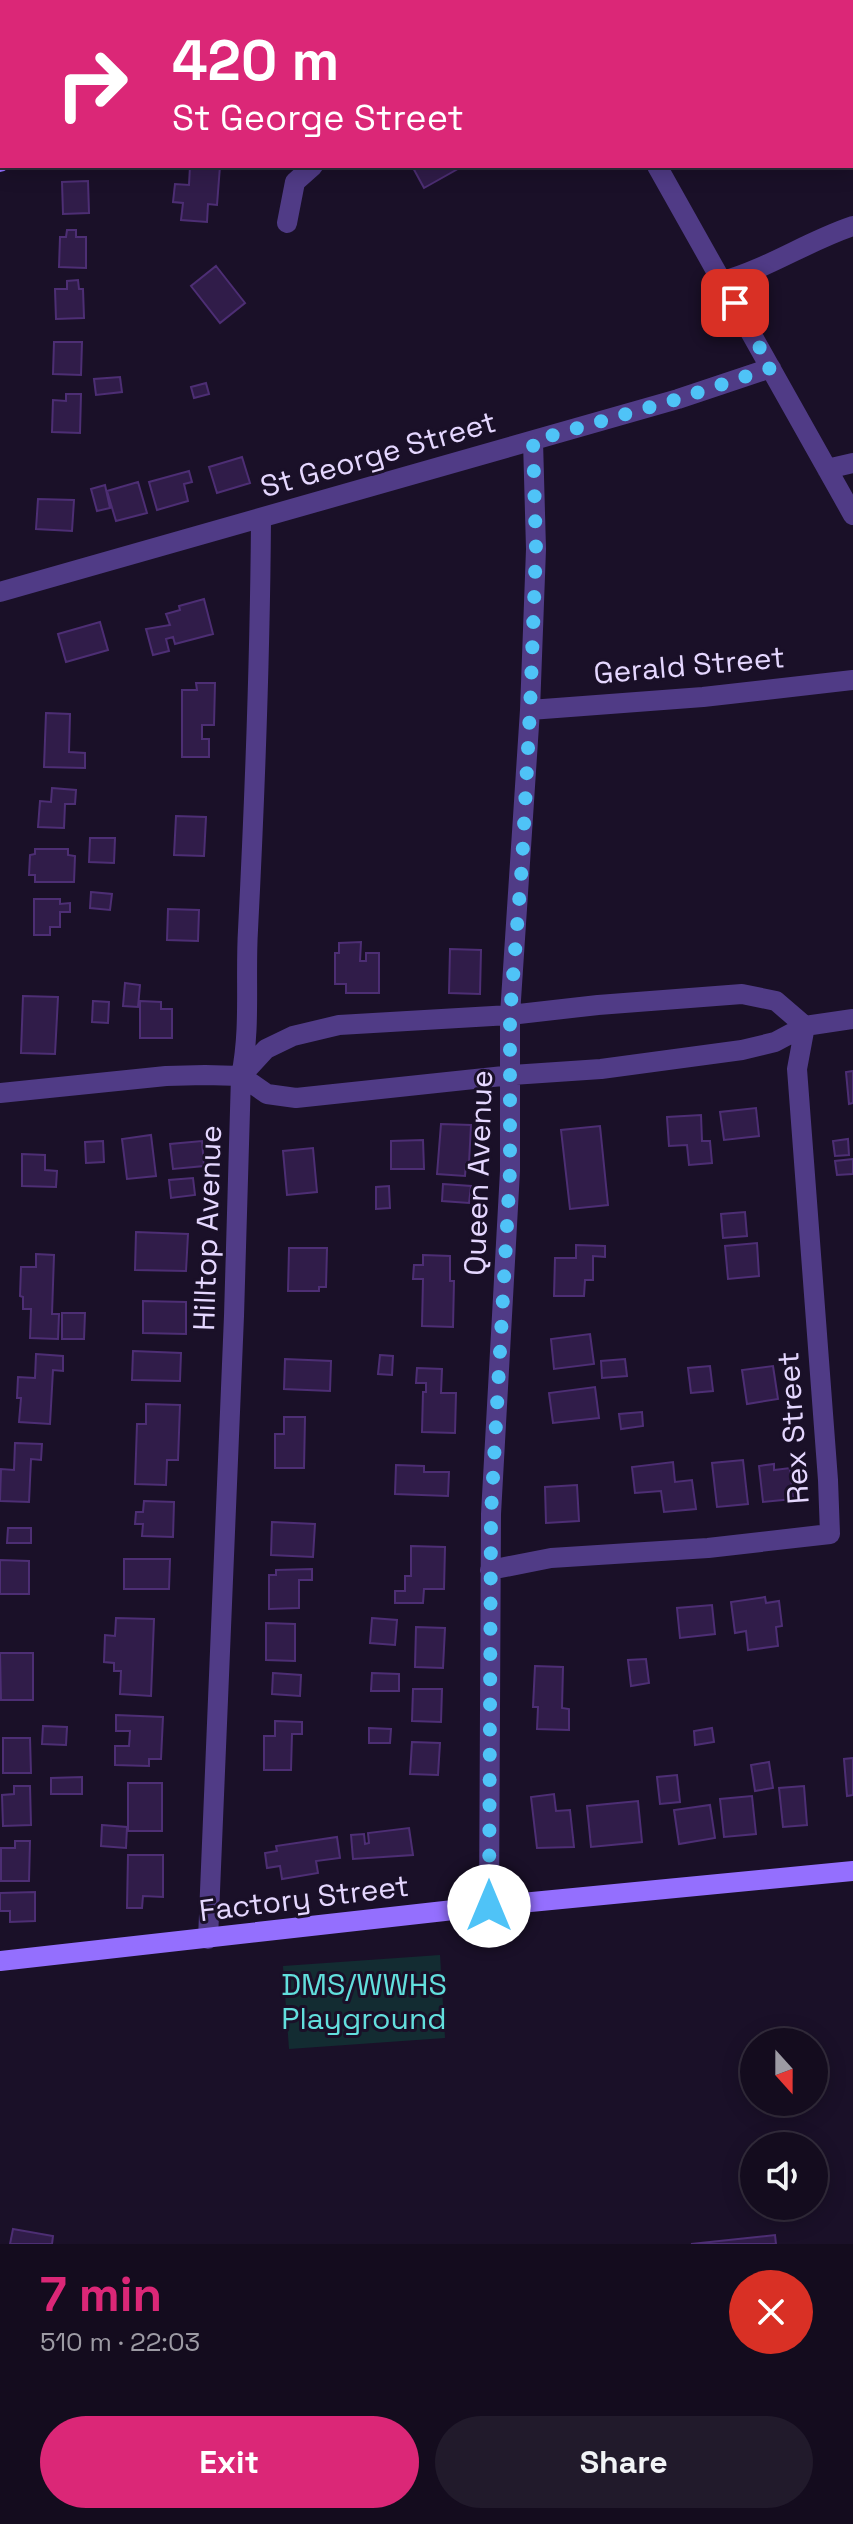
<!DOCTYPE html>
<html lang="en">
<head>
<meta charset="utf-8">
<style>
  body { margin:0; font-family:"Space Grotesk",sans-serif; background:#211a2b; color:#f1f3f6; height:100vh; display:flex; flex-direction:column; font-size:30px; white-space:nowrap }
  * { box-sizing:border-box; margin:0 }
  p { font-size:26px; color:#9d9ba4 }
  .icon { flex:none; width:44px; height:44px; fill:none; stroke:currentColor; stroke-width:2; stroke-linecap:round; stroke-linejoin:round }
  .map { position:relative; height:2244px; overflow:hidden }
  .sheet { display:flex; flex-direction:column; background:#140c1e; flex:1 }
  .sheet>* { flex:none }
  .top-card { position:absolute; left:0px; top:0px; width:854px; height:168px; box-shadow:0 4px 20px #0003,0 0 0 2px #332c3c; background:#db2777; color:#fff; overflow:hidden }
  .needle { width:52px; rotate:159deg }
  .tools { position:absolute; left:740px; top:2028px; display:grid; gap:16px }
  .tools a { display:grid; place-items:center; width:88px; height:88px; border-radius:50%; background:#140c1e; box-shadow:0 4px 20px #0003,0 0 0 2px #332c3c; font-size:40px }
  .pin { position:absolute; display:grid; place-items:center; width:68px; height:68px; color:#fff; margin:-34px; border-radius:16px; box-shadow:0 4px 12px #0006 }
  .me { position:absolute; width:88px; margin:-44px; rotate:0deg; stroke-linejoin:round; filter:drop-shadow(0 0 6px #0008) }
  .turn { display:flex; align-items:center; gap:28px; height:168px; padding:0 40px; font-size:36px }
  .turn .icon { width:104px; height:104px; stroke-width:2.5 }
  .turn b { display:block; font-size:56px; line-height:68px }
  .round { display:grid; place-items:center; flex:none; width:84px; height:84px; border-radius:42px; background:#211a2b }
  .overview { display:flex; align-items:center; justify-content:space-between; height:136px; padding:0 40px }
  h1 { font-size:48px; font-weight:600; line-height:60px; color:#db2777 }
  .button { display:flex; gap:16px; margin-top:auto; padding:16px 40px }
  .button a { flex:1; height:92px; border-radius:48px; background:#db2777; color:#fff; font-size:32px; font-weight:600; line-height:92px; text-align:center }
  .button a+a { background:#211a2b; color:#f1f3f6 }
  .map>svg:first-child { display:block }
  .green { fill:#132c32 }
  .building { fill:#301c49; stroke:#4d2e74; stroke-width:2 }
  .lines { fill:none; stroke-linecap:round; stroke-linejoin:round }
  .street { stroke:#503b86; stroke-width:20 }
  .secondary { stroke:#946ffe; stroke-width:20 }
  .route { stroke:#4fc3f7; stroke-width:14; stroke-dasharray:0 25.2 }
  .labels { text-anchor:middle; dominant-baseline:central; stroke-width:6; stroke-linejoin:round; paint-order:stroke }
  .street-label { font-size:30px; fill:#e5d7ff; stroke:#1a1028 }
  .park-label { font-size:30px; fill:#62dfdd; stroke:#1a1028 }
</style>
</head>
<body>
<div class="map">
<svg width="853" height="2244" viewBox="0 0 853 2244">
  <rect width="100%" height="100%" fill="#1a1028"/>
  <path class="green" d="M440 1955 445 2038 289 2049 283 1966Z"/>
  <path class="building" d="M190 166H220L217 205 208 204 207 222 181 220 183 203 173 202 175 184 189 185Z
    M412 166H463L424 188Z
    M88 181 89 213 63 214 62 182Z
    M67 230H76V237H86V268L59 267 60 237H66Z
    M216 266 245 303 220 323 191 286Z
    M78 280 79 289H83L84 318 56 319 55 289H67V281Z
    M54 342H82L81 375 53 374Z
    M120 377 122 392 96 395 94 379Z
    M206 383 209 394 194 398 191 387Z
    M66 394H81L80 433 52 432 53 400 66 401Z
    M242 457 250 483 217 493 209 467Z
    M189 471 192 482 184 484 188 501 157 510 149 482Z
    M138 482 147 513 116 521 107 491Z
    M105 485 110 508 97 511 91 489Z
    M38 499 74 500 72 531 36 529Z
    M204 599 213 634 175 644 173 637 166 639 169 651 153 655 146 629 170 625 166 614 180 610 179 606Z
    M100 622 108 650 66 662 58 634Z
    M196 683H215L214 725H202V739H209V757H182V690H197Z
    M46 713 70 714 69 752 85 753V768L44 767Z
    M52 788 76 790 75 804H65L64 828 38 827 40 801 51 802Z
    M176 816 206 817 204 856 174 855Z
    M90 838H115L114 863 89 862Z
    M35 849H68V855L75 856 74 882H35V875H29L30 855 35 854Z
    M91 892 112 894 110 910 90 908Z
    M34 899H60V904L70 903V912H60V927H50V935H34Z
    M168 909 199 910 198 941 167 940Z
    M361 942 360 961H366V953H379V993H346V984H335V953H339V943Z
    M450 949 481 950 480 994 449 993Z
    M125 983 140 985 138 1007 123 1006Z
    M23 996 58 997 55 1054 21 1053Z
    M93 1001 109 1002 108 1023 92 1022Z
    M140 1001 161 1002V1009H172V1038H140Z
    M853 1071V1103L849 1104 846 1072Z
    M756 1108 759 1136 724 1140 720 1112Z
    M701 1115 702 1141H710L712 1163 689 1165 687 1145 669 1146 667 1117Z
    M441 1124 471 1125 469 1163H466L465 1176 437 1174Z
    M600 1126 608 1205 570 1209 561 1130Z
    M151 1135 156 1176 127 1179 122 1139Z
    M848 1139 849 1155 835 1156 833 1141Z
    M423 1140 424 1169H391V1141Z
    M103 1141 104 1162 86 1163 85 1142Z
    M202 1141 204 1166 173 1169 170 1144Z
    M313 1148 317 1192 287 1195 283 1151Z
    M22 1154 45 1155V1170L57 1171 56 1187 22 1186Z
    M853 1159V1174L837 1175 835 1161Z
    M193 1178 195 1195 171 1198 169 1180Z
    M443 1184 471 1186 469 1203 442 1201Z
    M389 1186 390 1208 376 1209V1187Z
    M745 1212 747 1236 723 1238 721 1214Z
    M136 1232 188 1234 186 1271 135 1270Z
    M757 1243 759 1276 728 1279 725 1246Z
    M576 1245 605 1246V1257L593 1256V1280H585L584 1296H554L555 1258H576Z
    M289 1248H327L326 1287H319V1291H288Z
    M36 1254 54 1255 52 1314H59L58 1339 30 1338 31 1309H23V1297L20 1296 21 1267H36Z
    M423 1255 450 1256V1281H454L453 1327 422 1326 423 1279H413L414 1265H423Z
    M143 1301 186 1302V1334L143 1333Z
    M62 1313H85L84 1339H62Z
    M590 1334 594 1364 554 1369 551 1339Z
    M133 1351 181 1353 180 1381 132 1380Z
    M36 1354 63 1356V1371L53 1370 50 1424 19 1422 21 1398H17L18 1377 35 1378Z
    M380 1355 393 1356 392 1375 378 1374Z
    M285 1359 331 1361 330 1391 284 1389Z
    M625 1359 627 1376 602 1378 601 1361Z
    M710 1366 713 1391 691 1393 688 1368Z
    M773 1366 778 1399 747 1404 742 1370Z
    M417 1368 442 1369 441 1393H456L455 1433 422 1432 423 1392H426V1383H416Z
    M595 1387 599 1418 553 1423 549 1393Z
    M146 1404 180 1405 178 1460H167L166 1485 135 1484 137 1424H146Z
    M642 1412 643 1426 621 1429 619 1414Z
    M284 1417H305L304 1468H275V1434H284Z
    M15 1443 42 1444 41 1460 31 1459 29 1502 0 1501 1 1469 14 1470Z
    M743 1460 748 1504 717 1507 712 1463Z
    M673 1462 675 1482 692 1480 696 1509 664 1512 661 1491 635 1493 632 1467Z
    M774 1464V1470L790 1468 793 1499 763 1502 759 1466Z
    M396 1465 424 1466V1472H449L448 1496 395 1494Z
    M577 1485 579 1521 546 1523 545 1487Z
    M144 1501 174 1502 173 1537 142 1536 143 1524H135L136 1512H143Z
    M272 1522 315 1524 313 1557 271 1555Z
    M8 1528H31V1543H7Z
    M411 1546 445 1547 444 1589H424L423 1603H395V1591H405V1576H411Z
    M124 1559H170L169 1589H124Z
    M0 1560 29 1561V1594H0Z
    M312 1569V1580H299V1608L269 1609V1575H276V1570Z
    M765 1597 766 1603 779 1601 782 1626 776 1627 778 1646 748 1650 746 1631 735 1633 731 1602Z
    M712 1605 715 1634 680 1638 677 1608Z
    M116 1618 154 1619 151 1696 120 1694 121 1671H114V1663L104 1662 105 1635 115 1636Z
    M372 1618 397 1620 395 1645 370 1643Z
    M266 1623 295 1624V1661L266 1660Z
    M416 1627 445 1628 443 1668 415 1667Z
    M0 1653H33V1700H1Z
    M646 1659 649 1683 631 1686 628 1660Z
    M535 1666 563 1667 562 1708 569 1709V1730L537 1729 538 1707H533Z
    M273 1673 301 1675 300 1696 272 1694Z
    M372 1673 399 1674V1691H371Z
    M413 1689H442L441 1722 412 1721Z
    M116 1715 163 1717 161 1759H149V1766L115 1765V1746H129L130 1731H116Z
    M275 1721 302 1722V1734H292L291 1770H264V1736H275Z
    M43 1726 67 1727 66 1745 42 1744Z
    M369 1728 391 1729 390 1743H369Z
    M712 1728 714 1742 695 1745 694 1731Z
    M3 1738H30L31 1773H3Z
    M412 1742 440 1743 438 1775 410 1774Z
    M853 1758V1795L847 1796 844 1759Z
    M769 1762 773 1788 755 1791 751 1765Z
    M677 1775 680 1802 660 1804 657 1777Z
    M82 1777V1794H51V1778Z
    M128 1783H162V1831H128Z
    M14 1786H30L31 1825 3 1826 2 1795 14 1794Z
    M804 1786 807 1825 783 1827 779 1788Z
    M554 1794 556 1811 570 1810 574 1847 537 1848 531 1797Z
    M752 1796 756 1834 724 1837 720 1799Z
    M638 1801 642 1842 591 1847 587 1806Z
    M710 1805 715 1838 679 1844 674 1810Z
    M102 1825 127 1827 126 1848 101 1846Z
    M409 1828 413 1855 353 1859 351 1835 364 1834 365 1844 369 1843 368 1833Z
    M337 1837 340 1858 316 1861 318 1873 282 1879 280 1866 267 1868 265 1853 277 1851 276 1846Z
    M15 1841H30L29 1881H1V1848H15Z
    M128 1855H163V1897L143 1896 142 1908H127Z
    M35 1892V1921L10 1922V1911H0V1893Z
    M13 2229 53 2236 52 2244H10Z
    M775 2235 776 2244H691Z"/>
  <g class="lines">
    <path class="street" d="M558 0 559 2
      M657 166 853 515
      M287 223 295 182 313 166
      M723 281C769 268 808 241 853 226
      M827 469 853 463
      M0 592 678 399 771 368
      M530 710 703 697 853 680
      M241 1076 266 1049 293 1036 339 1025 510 1015 598 1005 742 994 776 1001 805 1026
      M0 1093 166 1076 205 1075 241 1076 267 1094 296 1098 512 1075 601 1069 742 1050 775 1042 805 1026 853 1019
      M490 1570 551 1558 708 1548 830 1534 828 1480 797 1069 805 1026
      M489 1906 491 1514 510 1171V1015L530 710 536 549 533 441
      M208 1939 234 1316 241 1076C251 1028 245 979 248 930 255 793 260 657 261 520"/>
    <path class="secondary" d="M4 2V0
      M0 162 2 78
      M0 1961 489 1906 853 1871"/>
  </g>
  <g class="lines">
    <path class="route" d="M489 1906 491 1514 510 1171V1015L522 864 530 710 536 549 533 441 678 399 771 368 735 303"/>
  </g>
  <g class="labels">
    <g class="street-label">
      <text transform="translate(378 454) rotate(-16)">St George Street</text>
      <text transform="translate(689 665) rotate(-5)">Gerald Street</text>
      <text transform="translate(478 1173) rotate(-88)">Queen Avenue</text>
      <text transform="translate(207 1228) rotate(-88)">Hilltop Avenue</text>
      <text transform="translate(793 1428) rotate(-94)">Rex Street</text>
      <text transform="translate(304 1898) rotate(-7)">Factory Street</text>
    </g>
    <g class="park-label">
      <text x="364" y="1984">DMS/WWHS<tspan x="364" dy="34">Playground</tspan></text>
    </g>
  </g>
</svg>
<div class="tools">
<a><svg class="needle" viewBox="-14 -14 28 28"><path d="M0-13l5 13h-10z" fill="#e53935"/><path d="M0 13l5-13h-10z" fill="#9d9ba4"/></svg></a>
<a><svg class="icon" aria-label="sound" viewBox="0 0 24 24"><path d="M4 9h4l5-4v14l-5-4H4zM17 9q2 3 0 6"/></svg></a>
</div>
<div class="pin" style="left:735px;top:303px;background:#d93025"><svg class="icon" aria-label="arrive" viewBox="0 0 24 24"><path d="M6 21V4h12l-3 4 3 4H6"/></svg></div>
<svg class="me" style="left:489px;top:1906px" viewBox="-20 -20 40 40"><circle r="19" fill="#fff"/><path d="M0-13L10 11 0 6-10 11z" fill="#4fc3f7"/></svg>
<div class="top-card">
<div class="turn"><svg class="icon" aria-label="right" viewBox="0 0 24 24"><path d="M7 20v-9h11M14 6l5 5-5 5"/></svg><div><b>420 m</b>St George Street</div></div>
</div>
</div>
<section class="sheet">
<div class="overview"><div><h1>7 min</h1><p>510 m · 22:03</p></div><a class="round" style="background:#d93025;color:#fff"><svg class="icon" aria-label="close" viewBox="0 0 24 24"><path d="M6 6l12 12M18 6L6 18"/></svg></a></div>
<div class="button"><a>Exit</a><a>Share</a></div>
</section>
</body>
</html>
